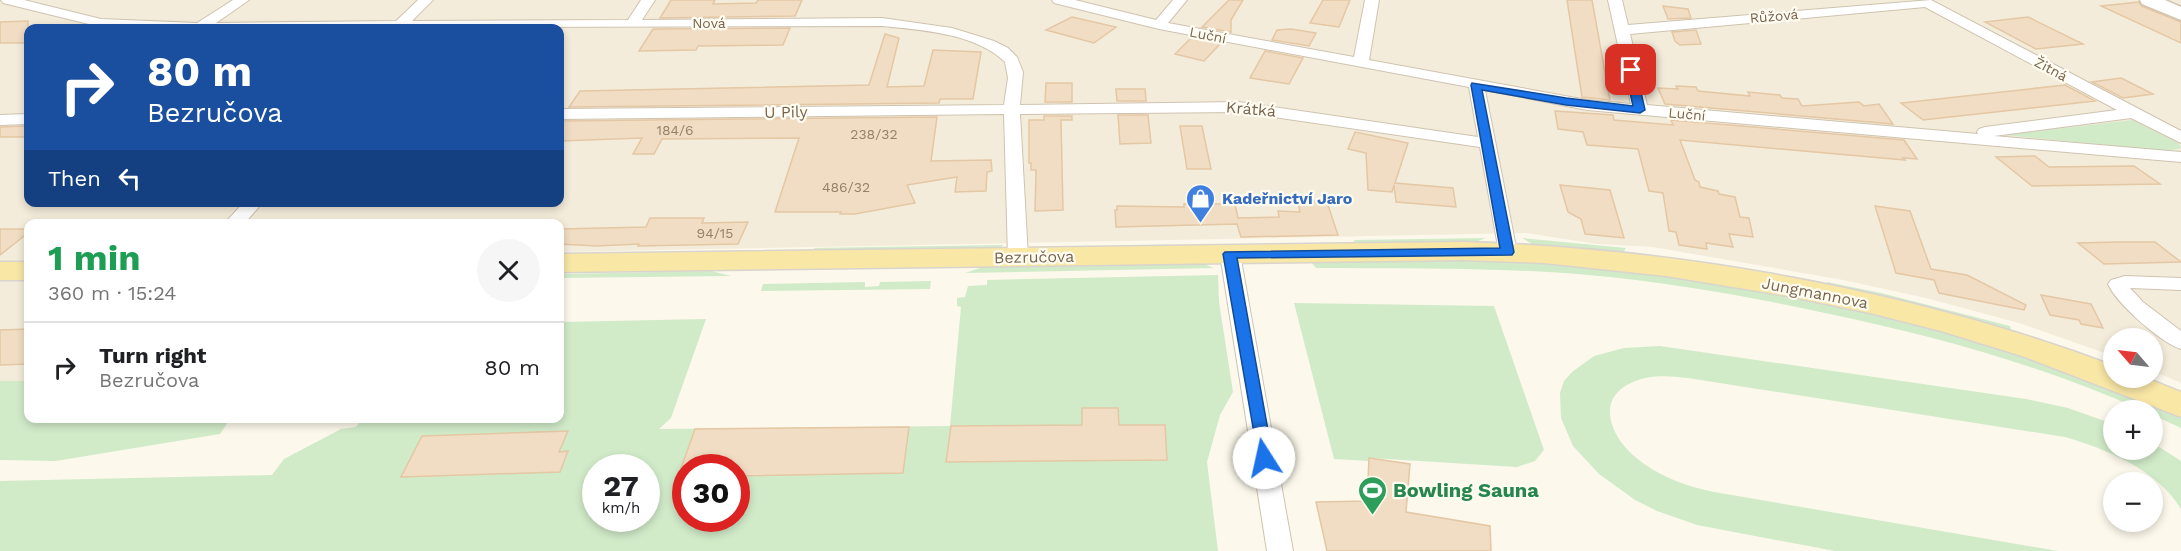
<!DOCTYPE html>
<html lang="en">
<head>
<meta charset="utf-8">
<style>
  body { margin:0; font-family:"Work Sans",sans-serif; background:#f6f6f6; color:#202124; height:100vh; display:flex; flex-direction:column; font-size:22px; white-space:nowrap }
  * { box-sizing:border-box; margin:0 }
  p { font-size:20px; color:#757577 }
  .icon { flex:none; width:33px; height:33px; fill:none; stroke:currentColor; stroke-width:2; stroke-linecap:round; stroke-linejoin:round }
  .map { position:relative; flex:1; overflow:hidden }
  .sheet { position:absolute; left:24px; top:219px; width:540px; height:204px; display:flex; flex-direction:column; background:#fff; border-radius:12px; box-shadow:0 3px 9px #0003 }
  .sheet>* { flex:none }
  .hud { position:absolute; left:24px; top:24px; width:540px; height:183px; border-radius:12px; box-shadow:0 3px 9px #0003; background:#1a4fa0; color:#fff; overflow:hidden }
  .needle { width:39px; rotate:298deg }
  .controls { position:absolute; left:2103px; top:328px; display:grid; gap:12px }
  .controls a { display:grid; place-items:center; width:60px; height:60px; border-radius:50%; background:#fff; box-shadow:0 3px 9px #0003; font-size:30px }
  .speed { position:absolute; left:582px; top:454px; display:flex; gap:12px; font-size:30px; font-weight:700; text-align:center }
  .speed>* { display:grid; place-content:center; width:78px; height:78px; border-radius:50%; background:#fff; box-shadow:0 3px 9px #0003; line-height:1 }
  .speed small { font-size:15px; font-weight:400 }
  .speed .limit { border:9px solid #d22; background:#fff; color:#111 }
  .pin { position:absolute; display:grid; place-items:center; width:51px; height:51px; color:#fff; margin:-26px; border-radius:12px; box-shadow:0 3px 9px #0006 }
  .me { position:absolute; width:66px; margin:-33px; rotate:350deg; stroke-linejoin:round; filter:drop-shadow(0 0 4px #0008) }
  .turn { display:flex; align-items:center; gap:21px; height:126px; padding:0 24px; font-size:27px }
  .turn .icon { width:78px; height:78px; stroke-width:2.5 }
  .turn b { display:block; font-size:42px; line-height:51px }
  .then { display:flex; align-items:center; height:57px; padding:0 24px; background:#0003; gap:12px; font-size:22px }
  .round { display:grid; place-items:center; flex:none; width:63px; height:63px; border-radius:32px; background:#f6f6f6 }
  .head { display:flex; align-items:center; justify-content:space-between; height:102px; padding:0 24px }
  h1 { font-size:36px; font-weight:700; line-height:45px; color:#1e9e55 }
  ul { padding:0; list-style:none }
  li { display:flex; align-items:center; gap:18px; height:90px; padding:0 24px; border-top:2px solid #e0e0e0 }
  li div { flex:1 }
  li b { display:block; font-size:22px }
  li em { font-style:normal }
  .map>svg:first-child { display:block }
  .residential { fill:#f4ecda; fill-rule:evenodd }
  .green { fill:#d1ebc9; fill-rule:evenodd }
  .building { fill:#f1ddc3; stroke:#e4c7a4; stroke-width:1.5 }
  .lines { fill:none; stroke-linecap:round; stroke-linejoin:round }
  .street-casing { stroke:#cfc3b0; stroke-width:2 }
  .secondary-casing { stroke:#d2c4ae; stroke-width:3 }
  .primary-casing { stroke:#d9d4cd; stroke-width:3 }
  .street { fill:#fff; fill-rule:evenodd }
  .secondary { fill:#fff; fill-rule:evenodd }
  .primary { fill:#f9e7a6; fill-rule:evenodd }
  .route { fill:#1a73e8; stroke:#114b97; stroke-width:1.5 }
  .labels { text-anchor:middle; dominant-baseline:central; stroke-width:4.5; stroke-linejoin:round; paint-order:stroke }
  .far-street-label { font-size:14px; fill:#78644e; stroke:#fffcf2 }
  .number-label { font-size:14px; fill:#96826b }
  .street-label { font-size:16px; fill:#78644e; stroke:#fffcf2 }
  .shop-label { font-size:16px; font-weight:bold; fill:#366cbe; stroke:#fffcf2; text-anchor:start }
  .near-leisure-label { font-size:20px; font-weight:bold; fill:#27864d; stroke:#fffcf2; text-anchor:start }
</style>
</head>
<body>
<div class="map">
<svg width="2181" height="551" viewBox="0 0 2181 551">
  <rect width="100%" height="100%" fill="#fcf8eb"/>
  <path class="residential" d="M0 0H2181V383L2153 371 2152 339H2114L2113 356 2019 323 1926 298 1843 280 1653 247 1597 244 1526 233 560 252V224H28V381H0ZM28 28H560V202H28Z"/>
  <path class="green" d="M2133 120 2178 143 2181 148 2166 151 2005 135Z
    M1486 238 1473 243 1355 244 1354 240Z
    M1522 238 1626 248 1624 251 1616 252 1534 245Z
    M1004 245 995 250 821 251 813 248Z
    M1508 261 1582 265 1687 277 1878 314 2017 351 2181 417V428L2153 415 2152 411H2144C2041 365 1935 336 1825 313 1747 296 1667 282 1588 275 1498 267 1407 269 1316 268L1311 262Z
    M1201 263 1214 268 965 273 983 267Z
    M711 271 731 276 560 278V274Z
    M1218 275 1219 302 1233 392 1220 415 1207 462 1218 551H0V481L272 475 284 459 341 429 356 427 362 419 560 418V322L706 319 671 418 659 429 950 426 961 307 957 306V298L965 297 968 286 987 285V280ZM596 468H646V519H596ZM686 468H736V519H686Z
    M931 281 930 289 761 291 763 284 865 282V287L879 286 880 282Z
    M1827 282 1881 293 2010 326 2012 332 1827 286Z
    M1294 303 1494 306 1544 450 1535 461 1517 467 1370 458 1369 461 1334 459Z
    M1660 346 2026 399 2068 408 2113 424 2114 450H2152L2153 443 2181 461V509C2158 470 2106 449 2065 437L1688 378C1670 376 1651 374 1633 382 1595 398 1610 435 1634 456 1657 476 1685 486 1714 492L2058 551H1835L1697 525 1657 511 1635 500 1599 474 1573 446 1561 418 1560 393 1564 381 1572 372 1594 356 1624 348Z
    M0 381H28V418L230 419 220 434 56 461 0 460Z"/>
  <path class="building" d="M671 0H715L713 4 756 3 758 0H802L795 16 660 18Z
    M1229 0H1243L1231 20V32L1202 27Z
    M1323 0H1350L1339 27 1310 23Z
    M1567 0H1592L1610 100 1582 97Z
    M2139 2 2141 6 2181 22V43L2101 6Z
    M1663 6 1688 9 1691 18 1668 19Z
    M1072 17 1116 27 1094 43 1046 30Z
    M2028 17 2083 44 2036 49 1985 22Z
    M28 21V43H0V22Z
    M790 28 783 45 698 46 696 50 639 51 653 29Z
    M1291 29 1316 33 1309 46 1272 40 1277 30Z
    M1696 30 1701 44 1680 45 1675 41 1672 32Z
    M885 34 899 38 887 87 924 86 933 50 981 52 973 99H940L939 103 569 107 580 91 869 85Z
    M1192 37 1221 43 1204 61 1175 54Z
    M1265 51 1303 58 1289 84 1250 78Z
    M2121 78 2153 94 2123 98 2092 82Z
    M1046 83H1072V102H1045Z
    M2065 85 2095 101 1923 120 1901 103Z
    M1676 86 1696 87 1698 91 1750 96 1748 92 1780 95 1782 98 1798 99 1802 106 1859 102 1864 106 1879 104 1893 124 1665 104 1658 88 1678 89Z
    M1116 89H1145L1146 101H1117Z
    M1555 111 1613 115 1614 120 1673 125 1671 120 1904 140 1917 159 1903 158 1905 160 1680 140 1695 180 1699 182 1700 187 1718 191 1719 194 1735 197 1740 217 1749 218 1753 237 1729 234 1733 247 1706 243 1707 249 1679 245 1676 232 1669 231 1663 193 1649 191 1638 149 1587 145 1583 132 1558 129Z
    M1118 115H1148L1151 143 1120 144Z
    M1044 116H1072V120H1061L1063 210 1035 211 1036 170H1031V163H1029V120H1044Z
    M937 117 931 161 991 160 992 171 987 172 986 191 955 192 957 177 907 185 915 203 855 214H840L841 212H775L799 138 662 139 654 154H633L642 138 560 141V121Z
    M28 126V137H0V127Z
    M1180 126H1202L1211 169H1187Z
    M1355 132 1408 143 1395 183 1453 188 1456 207 1396 202 1394 185 1392 192 1368 190 1366 153 1348 149Z
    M2035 156 2049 167 2134 166 2160 184 2032 186 1996 157Z
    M1560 185 1610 190 1624 238 1585 234 1581 219 1568 212Z
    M1298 202H1327L1338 235 1241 237 1237 224 1116 227 1115 210H1117V206L1184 207V204H1235L1238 218 1279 217 1278 211 1300 212Z
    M1875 206 1910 211 1931 269 1967 275 2026 305 2024 310 1939 293 1934 280 1896 273Z
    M650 218H704L702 223 748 222 738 244 638 246 639 244 597 246 560 244V229L646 227Z
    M0 229H28V233L0 255Z
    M2117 242H2155L2181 262 2104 264 2078 243Z
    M2041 295 2091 304 2103 328 2081 324 2079 320 2050 315Z
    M28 329V364L0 365V330Z
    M1082 408H1118L1119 425H1165L1167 460 946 462 951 426 1082 425Z
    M909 427 903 473 736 476V468H681L695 429Z
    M568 431 559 452 568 451 560 472 401 477 422 436Z
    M1369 458 1410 464 1406 512 1490 526 1491 551H1327L1316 502 1367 501Z"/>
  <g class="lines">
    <defs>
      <path id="street" d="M1 0H24L101 19 197 23 233 0H249L216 23 396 21 418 0H433L412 21 628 20 641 0H655L642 20 882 18 952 28 994 41 1008 48 1017 57 1023 72 1020 105 1239 102 1478 137 1469 87 1159 29 1054 3 1052 0H1075L1156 20 1173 0H1187L1168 23 1354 57 1365 0H1379L1369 60 1587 100 1631 104 1608 0H1622L1628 25 1931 0 2181 131V143L2131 118 1994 136 2181 152V162L1587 110 1485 90 1517 252 1515 256H1501L1499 252 1480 147 1239 112 1020 114 1028 257 1025 261H1011L1008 257 1004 114 560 119V109L1004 105 1008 78 1005 62C975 33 922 30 882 26L133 28 101 27 3 3ZM1925 7 2117 110 1985 127 1979 129 1977 132 1978 134 1647 105 1630 34Z
        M28 114V124L0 125V115Z
        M244 202H263L244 224H224Z
        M1230 248 1237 250 1240 254 1293 551H1267L1220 254 1223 250Z
        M2125 276 2181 278V290L2130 288 2143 302 2181 331V349C2161 343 2116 303 2108 284L2111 280Z"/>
      <path id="secondary" d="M2140 0H2165L2181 7V20L2142 4Z"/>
      <path id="primary" d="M1463 242C1677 248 1913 290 2114 366V378H2146L2181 392V417L2022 356 1941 331 1870 313 1787 296 1666 276 1544 263 1463 260 560 272V254Z
        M0 262H28V280H0Z"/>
    </defs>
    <use href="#street" class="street-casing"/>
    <use href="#secondary" class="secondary-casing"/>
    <use href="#primary" class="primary-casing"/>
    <use href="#street" class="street"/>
    <use href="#secondary" class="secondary"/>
    <use href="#primary" class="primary"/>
  </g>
  <path class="route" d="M1631 67 1636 70 1645 110 1640 113 1566 105 1482 90 1514 252 1512 255 1237 258 1273 458 1270 462H1259L1223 254 1225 252 1500 248 1471 85 1472 83 1566 98 1633 106 1625 70Z"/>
  <defs>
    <symbol id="shop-pin" viewBox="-11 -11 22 30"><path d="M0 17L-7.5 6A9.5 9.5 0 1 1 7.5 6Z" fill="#3f7fe0" stroke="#fffcf2"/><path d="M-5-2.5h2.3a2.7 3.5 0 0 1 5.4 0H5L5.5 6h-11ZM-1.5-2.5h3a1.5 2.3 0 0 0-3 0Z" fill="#fff"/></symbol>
    <symbol id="stadium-pin" viewBox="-11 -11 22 30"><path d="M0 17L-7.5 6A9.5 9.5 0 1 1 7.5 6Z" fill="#2e9e5b" stroke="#fffcf2"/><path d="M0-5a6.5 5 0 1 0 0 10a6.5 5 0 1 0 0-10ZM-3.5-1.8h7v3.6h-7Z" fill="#fff"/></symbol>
  </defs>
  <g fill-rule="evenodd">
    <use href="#shop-pin" x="1184" y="182" width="33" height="45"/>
    <use href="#stadium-pin" x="1356" y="474" width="33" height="45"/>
  </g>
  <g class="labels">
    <g class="far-street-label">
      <text transform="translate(1774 16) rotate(-5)">Růžová</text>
      <text x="709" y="23">Nová</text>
      <text transform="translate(1208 35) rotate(11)">Luční</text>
      <text transform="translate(2051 69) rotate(28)">Žitná</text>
      <text transform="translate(1687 114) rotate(5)">Luční</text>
    </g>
    <g class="number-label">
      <text x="675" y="130">184/6</text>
      <text x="874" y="134">238/32</text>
      <text x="846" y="187">486/32</text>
      <text x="715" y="233">94/15</text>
    </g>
    <g class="street-label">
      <text transform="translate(1251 109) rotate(5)">Krátká</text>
      <text transform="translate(786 112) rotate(-1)">U Pily</text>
      <text transform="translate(1034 257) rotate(-1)">Bezručova</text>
      <text transform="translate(1815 293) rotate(11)">Jungmannova</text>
    </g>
    <g class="shop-label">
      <text x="1222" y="198">Kadeřnictví Jaro</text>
    </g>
    <g class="near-leisure-label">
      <text x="1393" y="490">Bowling Sauna</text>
    </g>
  </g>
</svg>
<div class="controls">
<a><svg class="needle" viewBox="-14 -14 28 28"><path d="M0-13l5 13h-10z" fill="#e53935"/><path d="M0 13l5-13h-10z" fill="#757577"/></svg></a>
<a>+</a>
<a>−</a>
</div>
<div class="speed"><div>27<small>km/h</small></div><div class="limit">30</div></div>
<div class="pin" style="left:1631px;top:70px;background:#d93025"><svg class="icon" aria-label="arrive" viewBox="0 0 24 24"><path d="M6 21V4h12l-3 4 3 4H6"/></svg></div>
<svg class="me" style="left:1264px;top:458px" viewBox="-20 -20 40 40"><circle r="19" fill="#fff"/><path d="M0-13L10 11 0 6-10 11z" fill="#1a73e8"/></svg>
<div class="hud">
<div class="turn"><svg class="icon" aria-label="right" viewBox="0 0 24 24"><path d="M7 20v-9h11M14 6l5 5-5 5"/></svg><div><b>80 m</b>Bezručova</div></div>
<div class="then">Then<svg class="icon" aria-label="left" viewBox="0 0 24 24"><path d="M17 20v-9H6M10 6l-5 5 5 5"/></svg></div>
</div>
<section class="sheet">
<div class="head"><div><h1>1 min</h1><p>360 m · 15:24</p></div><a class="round"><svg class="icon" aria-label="close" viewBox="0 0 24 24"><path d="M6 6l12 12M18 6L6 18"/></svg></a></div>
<ul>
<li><svg class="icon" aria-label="right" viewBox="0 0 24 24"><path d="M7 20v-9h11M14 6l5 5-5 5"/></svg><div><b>Turn right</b><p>Bezručova</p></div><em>80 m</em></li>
</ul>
</section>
</div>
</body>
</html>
